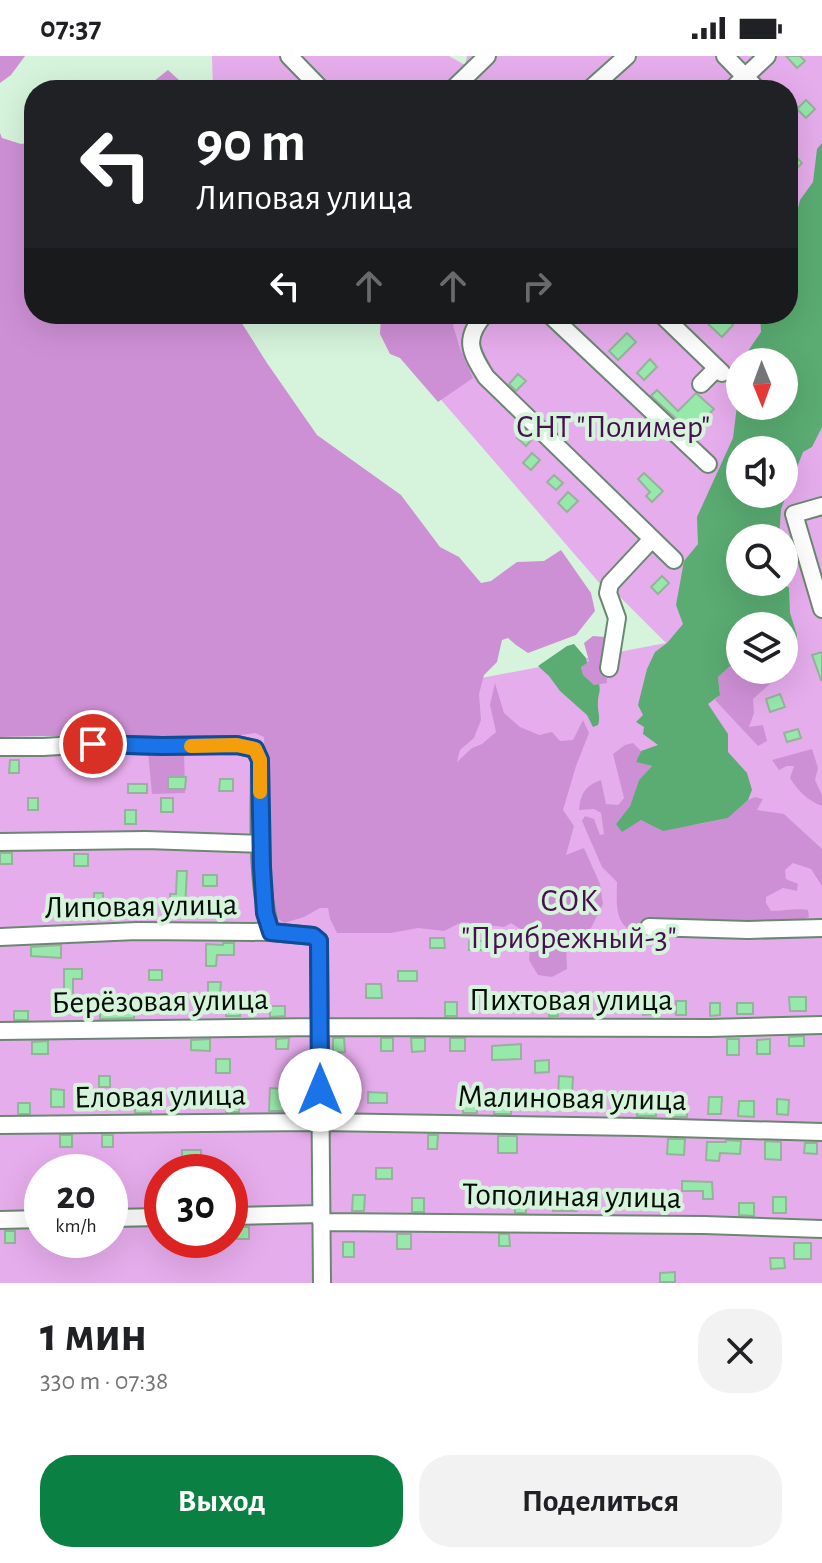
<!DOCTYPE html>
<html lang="ru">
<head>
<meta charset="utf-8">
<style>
  body { margin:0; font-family:"Alegreya Sans",sans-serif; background:#f2f2f2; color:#202124; height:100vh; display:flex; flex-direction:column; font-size:30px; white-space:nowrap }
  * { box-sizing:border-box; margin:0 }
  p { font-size:26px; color:#757577 }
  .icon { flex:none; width:44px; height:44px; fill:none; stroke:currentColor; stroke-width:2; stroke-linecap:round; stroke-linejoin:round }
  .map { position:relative; height:1227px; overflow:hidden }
  .sheet { display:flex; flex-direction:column; background:#fff; flex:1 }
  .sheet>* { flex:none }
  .top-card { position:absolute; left:24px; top:24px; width:774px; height:244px; border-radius:32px; box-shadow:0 8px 32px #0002; background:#202124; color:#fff; overflow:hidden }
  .needle { width:52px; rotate:179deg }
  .tools { position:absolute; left:726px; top:292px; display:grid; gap:16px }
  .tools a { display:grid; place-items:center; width:72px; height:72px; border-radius:50%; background:#fff; box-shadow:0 8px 32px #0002; font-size:40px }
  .speed { position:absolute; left:24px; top:1098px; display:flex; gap:16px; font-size:40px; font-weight:700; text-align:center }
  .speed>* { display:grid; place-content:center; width:104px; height:104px; border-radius:50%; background:#fff; box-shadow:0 8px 32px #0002; line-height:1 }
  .speed small { font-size:20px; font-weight:400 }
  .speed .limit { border:12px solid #d22; background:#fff; color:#111 }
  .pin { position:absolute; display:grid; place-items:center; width:68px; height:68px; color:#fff; margin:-34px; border:4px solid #fff; border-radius:50%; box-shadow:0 2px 8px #0007 }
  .me { position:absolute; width:88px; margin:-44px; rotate:0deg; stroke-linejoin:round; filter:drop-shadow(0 0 6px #0008) }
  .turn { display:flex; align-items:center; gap:28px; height:168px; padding:0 40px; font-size:36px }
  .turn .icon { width:104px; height:104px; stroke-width:2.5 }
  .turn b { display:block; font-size:56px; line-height:68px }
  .lanes { display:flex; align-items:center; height:76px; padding:0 40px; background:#0003; justify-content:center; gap:40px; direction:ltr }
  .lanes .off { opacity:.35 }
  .round { display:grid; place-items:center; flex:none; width:84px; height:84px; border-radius:32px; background:#f2f2f2 }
  .summary { display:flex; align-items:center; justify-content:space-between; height:136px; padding:0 40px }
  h1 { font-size:48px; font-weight:600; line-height:60px }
  .cta { display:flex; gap:16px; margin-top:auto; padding:16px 40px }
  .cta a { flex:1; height:92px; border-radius:32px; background:#0b8043; color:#fff; font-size:32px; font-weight:600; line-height:92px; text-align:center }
  .cta a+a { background:#f2f2f2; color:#202124 }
  .status { display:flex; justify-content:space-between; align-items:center; height:56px; padding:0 40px; background:#fff; direction:ltr }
  .status svg { height:22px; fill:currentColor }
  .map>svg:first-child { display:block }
  .green { fill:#e6adec; fill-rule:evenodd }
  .forest { fill:#ce90d5 }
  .water { fill:#5aac72; fill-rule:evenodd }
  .building { fill:#96e8ab; stroke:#96b29c; stroke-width:2 }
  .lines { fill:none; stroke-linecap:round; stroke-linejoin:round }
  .minor-casing { stroke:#6b8772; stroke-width:20 }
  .minor { stroke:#fff; stroke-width:16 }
  .route-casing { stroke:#114b97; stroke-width:20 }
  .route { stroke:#1a73e8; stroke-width:14 }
  .slow { stroke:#f59e0b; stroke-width:14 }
  .labels { text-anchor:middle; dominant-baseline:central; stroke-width:8; stroke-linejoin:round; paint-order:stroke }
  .park-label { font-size:32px; fill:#470f4e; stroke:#d6f4dc }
  .street-label { font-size:32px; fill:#050e07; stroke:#d6f4dc }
</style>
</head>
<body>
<div class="status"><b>07:37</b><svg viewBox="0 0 49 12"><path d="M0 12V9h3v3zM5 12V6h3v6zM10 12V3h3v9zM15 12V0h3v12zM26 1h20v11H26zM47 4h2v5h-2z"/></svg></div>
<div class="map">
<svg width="822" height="1227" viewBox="0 0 822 1227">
  <rect width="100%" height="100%" fill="#d6f4dc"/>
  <path class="green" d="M212 0H449L465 9 467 0H822V1227H0V698L85 697 666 587 612 533 602 530 436 338 389 258H788V34H213ZM740 306H784V350H740ZM740 394H784V438H740ZM740 482H784V526H740ZM740 570H784V614H740ZM42 1116H110V1184H42ZM162 1116H230V1184H162Z"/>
  <path class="forest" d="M0 0H25L11 19 0 27Z
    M168 14 190 34H160L149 29Z
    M0 77 2 82 21 88 34 86V258H236L267 307 317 379 401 439 440 491 459 501 481 527 491 525 517 506 544 505 561 494 591 537 595 555 576 579 528 597 516 589 508 582 502 584 497 606 484 619 479 638 481 664 474 682 460 694 457 706 472 692 482 688 496 676 490 649 495 627 504 657 520 671 539 679 552 676 560 685 573 684 583 664 589 677 576 710 563 754 574 770 566 799 584 792 600 828 603 848 589 876 566 885 567 913 552 921 538 919 529 904 531 880 511 867 504 871 462 866 444 875 418 872 391 877H337L330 863 328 852H320L304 861 284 867 275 861 268 799 264 681 255 677 195 686 166 685 115 679 0 681Z
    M381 258H465L453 269 460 293 473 322 438 346 400 302 390 298 380 278Z
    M593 580 605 581 611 591 606 609 607 627 594 629 583 619 581 611 589 605 584 587Z
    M740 601V614H784V610H787V619L773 625 753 643 754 657 749 671 763 669 767 685 758 690 715 644 720 638 718 621Z
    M633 687 641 695 636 706 652 710 639 724 630 750 616 768 641 764 685 770 700 768 728 762 748 744 755 741 763 743 757 754 784 758 822 793V830L811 813 793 807 785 814 786 823 798 828 797 835 783 832 766 841V847L771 855C782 855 799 852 808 854L809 861 788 869 649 866 641 876C636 875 631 874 627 872 614 862 617 840 617 826L602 811 582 765 585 760 594 763 600 779 604 778 601 757 594 753 579 754C581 737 585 730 601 724L606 748 618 749 624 742 613 698 625 689Z
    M812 693 818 712 815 724 822 739V750C807 744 799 736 790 722L794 710H787L779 714 772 704Z
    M184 694 185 737 152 738 148 696Z"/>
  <path class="water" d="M822 87V371L812 391 803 396 781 453 779 482H740V526H783L789 532 790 557 797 579 792 599 784 603V570H740V601L718 621 720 639 708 648 728 678V696L747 717 752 734 748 744 728 762 663 775 641 764 622 776 616 768 630 750 639 724 652 710 636 706 641 695 658 689 643 678 644 671 636 666 643 659 638 649 647 613 655 596 667 587 683 568 676 549 684 505 698 488 697 461 733 382 740 325V350H784V306H745L748 295 761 276 760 258H788V178L793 172 800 144 813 126 817 93ZM740 394H784V438H740Z
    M574 588 586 602 587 607 581 611 583 619 594 629 599 628C601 636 598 638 598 646 597 655 601 660 598 669L593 671 587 659 560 635 549 620 538 610 567 590Z"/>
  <path class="building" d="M786 0H800L805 5 797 12Z
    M806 44 815 53 806 62 797 53Z
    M794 99 802 107 788 122V105Z
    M712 258H722L733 269 722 281 705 265Z
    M627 277 636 286 618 304 609 295Z
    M650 303 657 311 644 324 637 317Z
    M518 318 526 325 516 335 509 328Z
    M657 334 678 355 696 337 714 353 695 372 687 365 683 369 651 340Z
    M525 374 533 382 526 390 517 382Z
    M532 397 540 404 531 414 523 407Z
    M644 417 663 435 652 446 646 440 650 436 638 423Z
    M554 419 563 427 556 434 547 426Z
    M568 436 578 445 567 456 558 447Z
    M662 520 669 527 658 538 651 531Z
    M822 596V624H821L812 599Z
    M780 638 785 651 770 656 766 643Z
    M798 673 801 682 787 686 784 677Z
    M10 704H19V717H9Z
    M168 721H186L185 733H168Z
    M220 723H233V735H219Z
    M128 728H147V737H128Z
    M28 742H38V754H28Z
    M161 742H173V756H161Z
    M125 754H136V768H125Z
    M0 797H12V808H0Z
    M74 798H88V810H74Z
    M177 815H187L185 852H170V838H176Z
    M203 819H217V830H203Z
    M94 837H103V850H94Z
    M430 882H444L445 892H430Z
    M469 885H483V894H469Z
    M223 887H234V899H217L216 910H206V888L223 889Z
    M61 889V902L31 900V891Z
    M64 913H82V923H73V942H64Z
    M149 914H162V924H149Z
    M398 915H417V925H398Z
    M208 926H221L220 938 208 937Z
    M366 928H381L382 942H366Z
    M789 941H806V955H790Z
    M643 944H653V958L643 959Z
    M548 945H558V960H549Z
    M676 945H686V959H676Z
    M445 946H457V960H445Z
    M710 947H720V959L710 960Z
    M737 947H753V958H737Z
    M226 949H240V960H226Z
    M270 950H285V960L270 961Z
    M100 954H134V962L100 963Z
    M14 955H28V964H14Z
    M804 980V990H789V981Z
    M289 982 288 993H276V983Z
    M333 982H344L345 996 333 997Z
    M381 982H393V995H381Z
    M411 982H425V995L412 996Z
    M450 982H465V995H450Z
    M210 983V995L191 994V984Z
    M727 983H739V999H727Z
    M770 983V998H757V984Z
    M48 985V998H32V986Z
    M521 988V1003L492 1004V990Z
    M216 1003H230V1017H216Z
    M549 1004V1016L535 1017V1005Z
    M99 1020H110V1031H99Z
    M559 1020 573 1021 572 1039 558 1038Z
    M270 1032 285 1033 284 1048H309L310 1055H269Z
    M51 1033 64 1034V1051H51Z
    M368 1036 387 1037V1047H368Z
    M226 1038H239V1056H226Z
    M595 1038 605 1039V1054H594Z
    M709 1041H722L721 1058H708Z
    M495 1043H511V1058H494Z
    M673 1043 687 1044V1061H673Z
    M777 1043 789 1044 788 1059 777 1058Z
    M344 1044H356L355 1056 344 1055Z
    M463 1044H477V1057H463Z
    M739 1045H754V1061L738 1060Z
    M18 1047H30V1058H18Z
    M638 1047 656 1048V1060H637Z
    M135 1049H151V1057H135Z
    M60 1079H72V1091H60Z
    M102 1079H113V1091H102Z
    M428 1079H438L437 1093H428Z
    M498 1080H517V1097H498Z
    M668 1083H685L684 1099 667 1098Z
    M726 1084 741 1085 740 1098 720 1097 719 1105 706 1104 707 1086H726Z
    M765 1085 781 1086V1104L765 1103Z
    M805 1087H817V1098L804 1097Z
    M182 1094H201V1107H182Z
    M376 1112H392V1123H376Z
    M682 1125 712 1126 713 1143H703V1135H682Z
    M553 1136H577V1155H553Z
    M353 1139H365L364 1155H352Z
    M773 1141H786V1157H773Z
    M412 1142H424V1156H412Z
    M515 1145H526V1157H515Z
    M739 1147H754V1160L739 1159Z
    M237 1171H249V1183H237Z
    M5 1175H15V1187H5Z
    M397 1178H411V1193H397Z
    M499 1178H509L510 1190H499Z
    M343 1186H354V1201H343Z
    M794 1187H811V1203H794Z
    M770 1202H784L785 1212 771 1213Z
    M675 1216V1226H660V1217Z"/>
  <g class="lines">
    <defs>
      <path id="minor" d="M289 0 322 34
        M725 0 758 34
        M452 34 487 0
        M589 34 627 0
        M731 34 767 0
        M485 258C463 283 470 295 486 321L674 504
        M549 258 708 408
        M661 258 722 317
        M701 328 717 312
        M822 450 794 458 822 553
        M609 612 617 562 608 537 610 528 652 483
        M0 691H43L93 688 162 690 237 689 255 693 260 704C260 756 256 826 271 876
        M0 786 146 784 261 788
        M649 871 748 874 822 872
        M0 881 137 875 271 876 313 880 319 885 322 1227
        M0 975 320 971 710 972 822 969
        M0 1069 320 1066 640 1071 822 1076
        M230 1160 321 1158
        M110 1162 162 1161
        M0 1164 42 1163
        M321 1166 704 1169 822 1173"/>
    </defs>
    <use href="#minor" class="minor-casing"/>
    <use href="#minor" class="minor"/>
  </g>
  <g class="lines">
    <defs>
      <path id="route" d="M93 688 162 690 237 689 255 693 260 704 262 811 265 857 271 876 313 880 319 885 320 1034"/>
    </defs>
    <use href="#route" class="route-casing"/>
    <use href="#route" class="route"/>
    <path class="slow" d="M191 690 237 689 255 693 260 704V736"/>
  </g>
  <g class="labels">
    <g class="park-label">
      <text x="613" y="371">СНТ "Полимер"</text>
      <text x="569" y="845">СОК<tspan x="569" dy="37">"Прибрежный-3"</tspan></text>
    </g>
    <g class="street-label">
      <text transform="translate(141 850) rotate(-1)">Липовая улица</text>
      <text x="571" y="944">Пихтовая улица</text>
      <text transform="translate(160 945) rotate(-1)">Берёзовая улица</text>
      <text transform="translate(160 1040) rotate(-1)">Еловая улица</text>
      <text transform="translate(572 1042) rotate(1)">Малиновая улица</text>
      <text transform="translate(572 1140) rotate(1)">Тополиная улица</text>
    </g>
  </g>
</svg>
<div class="tools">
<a><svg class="needle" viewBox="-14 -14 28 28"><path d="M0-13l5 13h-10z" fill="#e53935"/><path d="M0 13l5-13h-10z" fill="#757577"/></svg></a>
<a><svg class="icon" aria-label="sound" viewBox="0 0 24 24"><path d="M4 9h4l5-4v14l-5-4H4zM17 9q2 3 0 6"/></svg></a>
<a><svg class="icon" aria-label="search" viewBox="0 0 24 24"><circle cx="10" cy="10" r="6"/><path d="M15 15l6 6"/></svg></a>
<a><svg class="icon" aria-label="layers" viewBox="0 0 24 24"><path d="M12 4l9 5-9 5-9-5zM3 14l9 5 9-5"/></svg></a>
</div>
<div class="speed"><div>20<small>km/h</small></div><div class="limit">30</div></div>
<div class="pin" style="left:93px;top:688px;background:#d93025"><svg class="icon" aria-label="arrive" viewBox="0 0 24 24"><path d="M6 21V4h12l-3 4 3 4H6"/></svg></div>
<svg class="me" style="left:320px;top:1034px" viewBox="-20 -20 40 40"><circle r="19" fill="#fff"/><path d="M0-13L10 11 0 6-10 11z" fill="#1a73e8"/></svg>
<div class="top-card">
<div class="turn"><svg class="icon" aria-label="left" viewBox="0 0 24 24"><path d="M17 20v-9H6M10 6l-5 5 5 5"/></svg><div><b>90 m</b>Липовая улица</div></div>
<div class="lanes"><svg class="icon" aria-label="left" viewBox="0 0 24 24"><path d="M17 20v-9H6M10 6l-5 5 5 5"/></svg><svg class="icon off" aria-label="ahead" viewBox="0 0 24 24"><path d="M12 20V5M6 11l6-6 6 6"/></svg><svg class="icon off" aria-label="ahead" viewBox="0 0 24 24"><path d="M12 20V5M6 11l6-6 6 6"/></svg><svg class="icon off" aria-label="right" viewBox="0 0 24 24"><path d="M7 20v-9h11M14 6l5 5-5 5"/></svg></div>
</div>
</div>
<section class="sheet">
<div class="summary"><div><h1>1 мин</h1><p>330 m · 07:38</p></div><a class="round"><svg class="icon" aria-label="close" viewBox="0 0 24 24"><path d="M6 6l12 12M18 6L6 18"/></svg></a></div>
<div class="cta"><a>Выход</a><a>Поделиться</a></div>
</section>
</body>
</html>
